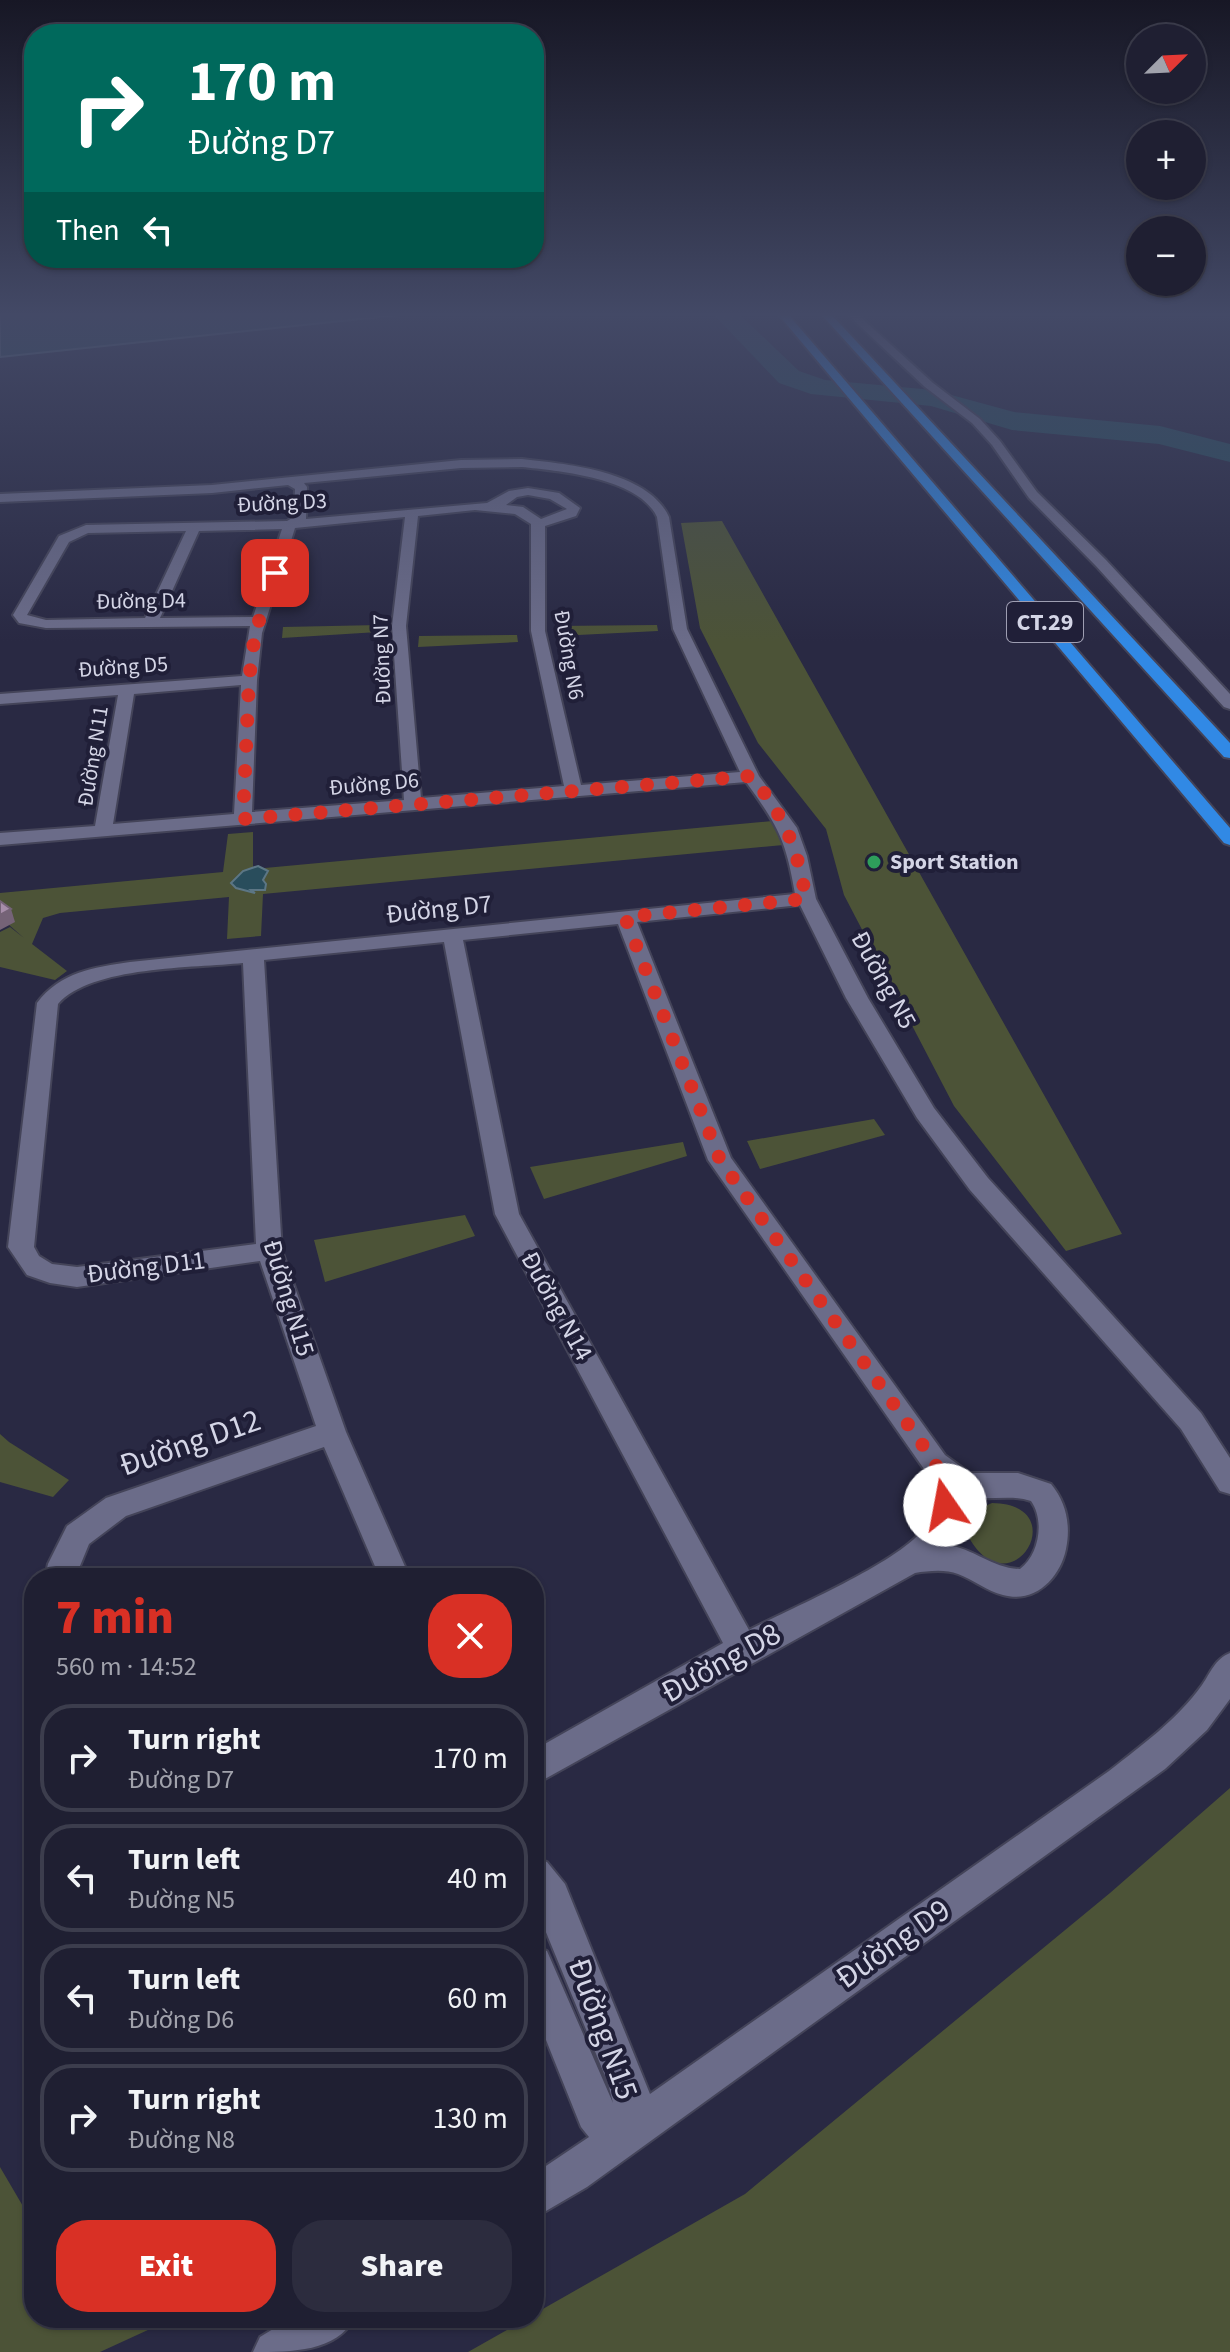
<!DOCTYPE html>
<html lang="en">
<head>
<meta charset="utf-8">
<style>
  body { margin:0; font-family:"Source Sans 3",sans-serif; background:#2c2c3e; color:#f1f3f6; height:100vh; display:flex; flex-direction:column; font-size:30px; white-space:nowrap }
  * { box-sizing:border-box; margin:0 }
  p { font-size:26px; color:#a1a2ac }
  .icon { flex:none; width:44px; height:44px; fill:none; stroke:currentColor; stroke-width:2; stroke-linecap:round; stroke-linejoin:round }
  .map { position:relative; flex:1; overflow:hidden }
  .side { position:absolute; left:24px; top:1568px; width:520px; height:760px; display:flex; flex-direction:column; background:#1f1f32; border-radius:32px; box-shadow:0 2px 6px #0004,0 0 0 2px #3c3d4d }
  .side>* { flex:none }
  .banner { position:absolute; left:24px; top:24px; width:520px; height:244px; border-radius:32px; box-shadow:0 2px 6px #0004,0 0 0 2px #3c3d4d; background:#00695c; color:#fff; overflow:hidden }
  .needle { width:52px; rotate:66deg }
  .buttons { position:absolute; left:1126px; top:24px; display:grid; gap:16px }
  .buttons a { display:grid; place-items:center; width:80px; height:80px; border-radius:50%; background:#1f1f32; box-shadow:0 2px 6px #0004,0 0 0 2px #3c3d4d; font-size:40px }
  .pin { position:absolute; display:grid; place-items:center; width:68px; height:68px; color:#fff; margin:-34px; border-radius:16px; box-shadow:0 4px 12px #0006 }
  .me { position:absolute; width:88px; margin:-44px; rotate:348deg; stroke-linejoin:round; filter:drop-shadow(0 0 6px #0008) }
  .turn { display:flex; align-items:center; gap:28px; height:168px; padding:0 32px; font-size:36px }
  .turn .icon { width:104px; height:104px; stroke-width:2.5 }
  .turn b { display:block; font-size:56px; line-height:68px }
  .then { display:flex; align-items:center; height:76px; padding:0 32px; background:#0003; gap:16px; font-size:30px }
  .round { display:grid; place-items:center; flex:none; width:84px; height:84px; border-radius:32px; background:#2c2c3e }
  .head { display:flex; align-items:center; justify-content:space-between; height:136px; padding:0 32px }
  h1 { font-size:48px; font-weight:800; line-height:60px; color:#d93025 }
  .cta { display:flex; gap:16px; margin-top:auto; padding:16px 32px }
  .cta a { flex:1; height:92px; border-radius:32px; background:#d93025; color:#fff; font-size:32px; font-weight:800; line-height:92px; text-align:center }
  .cta a+a { background:#2c2c3e; color:#f1f3f6 }
  ul { padding:0; list-style:none }
  li { display:flex; align-items:center; gap:24px; height:108px; margin:0 16px 12px; padding:0 16px; border:4px solid #3c3d4d; border-radius:32px }
  li div { flex:1 }
  li b { display:block; font-size:30px }
  li em { font-style:normal }
  .map>svg:first-child { display:block }
  .green { fill:#4c5337 }
  .water { fill:#294d5c; stroke:#5c7685; stroke-width:2 }
  .lines { fill:none; stroke-linecap:round; stroke-linejoin:round }
  .river { fill:#294d5c; fill-rule:evenodd }
  .minor-casing { stroke:#444459; stroke-width:4 }
  .highway-casing { stroke:#444459; stroke-width:4 }
  .minor { fill:#6b6c89; fill-rule:evenodd }
  .highway { fill:#3189e5; fill-rule:evenodd }
  .shaded-wall { fill:#756377 }
  .building { fill:#a78eaa; stroke:#756377; stroke-width:2 }
  .route { stroke:#d93025; stroke-width:14; stroke-dasharray:0 25.2 }
  .leisure-dot { fill:#2e9e5b; stroke:#201f38; stroke-width:3 }
  .labels { text-anchor:middle; dominant-baseline:central; stroke-width:8; stroke-linejoin:round; paint-order:stroke }
  .far-street-label { font-size:22px; fill:#d4d5e6; stroke:#201f38 }
  .far-poi-label { font-size:22px; font-weight:bold; fill:#d4d5e6; stroke:#201f38; text-anchor:start }
  .shield { fill:#201f38; stroke:#9e9eb2; stroke-width:2 }
  .shield-label { font-size:24px; font-weight:bold; fill:#d4d5e6 }
  .street-label { font-size:26px; fill:#d4d5e6; stroke:#201f38 }
  .near-street-label { font-size:32px; fill:#d4d5e6; stroke:#201f38 }
</style>
</head>
<body>
<div class="map">
<svg width="1230" height="2352" viewBox="0 0 1230 2352">
  <rect width="100%" height="100%" fill="#292943"/>
  <path class="green" d="M722 521 1122 1234 1066 1251 954 1106 844 895 826 829 758 743 700 628 681 523Z
    M379 625 378 632 282 638 283 627Z
    M657 625 658 631 558 636 556 626Z
    M517 635 518 642 418 647 419 636Z
    M783 820 794 844 263 894 261 936 227 939 229 897 60 913 43 918 32 944 67 971 55 980 0 967V932L10 927 24 938 0 917V893L223 872 228 834 253 832V869Z
    M874 1119 885 1135 760 1169 747 1141Z
    M683 1142 687 1156 544 1199 530 1167Z
    M465 1215 475 1236 325 1282 314 1240Z
    M0 1434 9 1442 69 1480 53 1497 0 1482Z
    M992 1503C1077 1504 1009 1615 967 1534 969 1517 976 1509 992 1503Z
    M1230 1788V2352H468L528 2318H534V2314L745 2194 1110 1893Z
    M0 2167 34 2225V2318H174L100 2352H0Z"/>
  <path class="water" d="M0 313H418L0 357Z
    M258 866 268 871 263 880 266 884 265 890H251L255 893 236 888 231 883 243 871Z"/>
  <g class="lines">
    <path class="river" d="M712 313H738L799 371 825 380 933 390 1014 412 1160 426 1230 444V462L1159 444 1012 430 931 406 811 394 779 383Z"/>
    <defs>
      <path id="minor" d="M846 313H856L933 383 980 419 1000 441 1037 492 1106 560 1230 694V709L1224 707 1096 566 1029 498 992 445 972 423 925 387Z
        M522 459C567 464 648 471 669 517L687 629 759 776 797 828 807 856 816 899 868 998 934 1108 988 1178 1201 1413 1230 1458V1494L1220 1491 1181 1429 970 1190 917 1118 846 998 800 905 637 922 731 1158 945 1455 970 1473H1018L1051 1484C1066 1502 1071 1525 1066 1549 1060 1578 1035 1604 1003 1595 987 1591 974 1580 958 1574 945 1569 928 1571 915 1573L534 1785V1750L723 1643 495 1214 444 942 264 960 282 1251 346 1432 410 1578H380L324 1447 126 1516 89 1544 75 1578H45L48 1564 67 1526 106 1498 316 1426 260 1261 77 1287 50 1283 27 1275 8 1247 37 1003C60 972 95 967 130 962L795 894C786 840 778 826 746 782L0 845V833L95 826 118 695 0 704V694L242 676 250 626 46 628 19 623 13 615 59 536 86 525 287 521 294 517 295 489 288 485 212 493 0 502V494L212 485 461 460ZM522 467C560 471 639 478 657 517L673 629 740 772 581 785 545 631V526L576 516 580 508 559 493 528 488 509 491 487 503 306 519 307 487 304 483 461 468ZM528 495 550 499 567 509 541 519 523 507 506 505 517 497ZM475 510 515 514 531 524V631L564 786 421 798 406 626 418 516ZM405 517 392 626 404 800 252 812 257 680 262 633 295 528ZM282 529 253 617 160 618 199 531ZM186 531 145 618 46 620 27 615 69 542 88 533ZM241 685 234 814 113 824 134 694ZM618 924 708 1160 924 1469C930 1486 935 1506 927 1523 911 1558 787 1610 749 1630L519 1214 463 940ZM243 963 256 1244 77 1267 52 1264 39 1256 34 1247 58 1004C91 966 194 968 243 963ZM960 1495C983 1503 1008 1493 1031 1501 1045 1521 1039 1555 1020 1569 994 1569 973 1548 947 1545L959 1517Z
        M1230 1653V1699L1207 1730 1165 1769 587 2187 534 2218V2174L589 2137 581 2127 534 2010V1945L547 1951 613 2103 608 2083 534 1903V1857L547 1862 565 1884 650 2094 1109 1771C1142 1745 1177 1720 1202 1685 1211 1672 1215 1659 1230 1653Z
        M291 2318H354C337 2352 291 2352 253 2352L260 2337Z"/>
      <path id="highway" d="M777 313H787L1230 828V845L1224 843Z
        M820 313H830L1230 743V758L1224 757Z"/>
    </defs>
    <use href="#minor" class="minor-casing"/>
    <use href="#highway" class="highway-casing"/>
    <use href="#minor" class="minor"/>
    <use href="#highway" class="highway"/>
  </g>
  <path class="shaded-wall" d="M11 909 15 922 0 930V915Z"/>
  <path class="building" d="M0 901 11 909 0 915Z"/>
  <linearGradient id="sky" x2="0" y2="1"><stop stop-color="#171725"/><stop offset="0.49" stop-color="#434966"/><stop offset="1" stop-color="#434966" stop-opacity="0"/></linearGradient>
  <rect width="1230" height="642" fill="url(#sky)"/>
  <g class="lines">
    <path class="route" d="M275 573 255 633 249 680 243 819 751 776C785 817 797 847 806 899L625 917 720 1160 934 1461 945 1485V1505"/>
  </g>
  <circle class="leisure-dot" cx="874" cy="862" r="8"/>
  <g class="labels">
    <g class="far-street-label">
      <text transform="translate(282 503) rotate(-3)">Đường D3</text>
      <text transform="translate(141 601) rotate(-1)">Đường D4</text>
      <text transform="translate(569 655) rotate(80)">Đường N6</text>
      <text transform="translate(382 659) rotate(-92)">Đường N7</text>
      <text transform="translate(123 667) rotate(-4)">Đường D5</text>
      <text transform="translate(93 756) rotate(-81)">Đường N11</text>
      <text transform="translate(374 784) rotate(-5)">Đường D6</text>
    </g>
    <g class="far-poi-label">
      <text x="890" y="862">Sport Station</text>
    </g>
    <rect class="shield" x="1007" y="602" width="76" height="40" rx="6"/>
    <g class="shield-label">
      <text x="1045" y="622">CT.29</text>
    </g>
    <g class="street-label">
      <text transform="translate(439 909) rotate(-6)">Đường D7</text>
      <text transform="translate(884 980) rotate(61)">Đường N5</text>
      <text transform="translate(146 1267) rotate(-7)">Đường D11</text>
      <text transform="translate(289 1298) rotate(73)">Đường N15</text>
      <text transform="translate(557 1306) rotate(61)">Đường N14</text>
    </g>
    <g class="near-street-label">
      <text transform="translate(190 1443) rotate(-19)">Đường D12</text>
      <text transform="translate(721 1663) rotate(-29)">Đường D8</text>
      <text transform="translate(893 1944) rotate(-35)">Đường D9</text>
      <text transform="translate(603 2029) rotate(70)">Đường N15</text>
    </g>
  </g>
</svg>
<div class="buttons">
<a><svg class="needle" viewBox="-14 -14 28 28"><path d="M0-13l5 13h-10z" fill="#e53935"/><path d="M0 13l5-13h-10z" fill="#a1a2ac"/></svg></a>
<a>+</a>
<a>−</a>
</div>
<div class="pin" style="left:275px;top:573px;background:#d93025"><svg class="icon" aria-label="arrive" viewBox="0 0 24 24"><path d="M6 21V4h12l-3 4 3 4H6"/></svg></div>
<svg class="me" style="left:945px;top:1505px" viewBox="-20 -20 40 40"><circle r="19" fill="#fff"/><path d="M0-13L10 11 0 6-10 11z" fill="#d93025"/></svg>
<div class="banner">
<div class="turn"><svg class="icon" aria-label="right" viewBox="0 0 24 24"><path d="M7 20v-9h11M14 6l5 5-5 5"/></svg><div><b>170 m</b>Đường D7</div></div>
<div class="then">Then<svg class="icon" aria-label="left" viewBox="0 0 24 24"><path d="M17 20v-9H6M10 6l-5 5 5 5"/></svg></div>
</div>
<section class="side">
<div class="head"><div><h1>7 min</h1><p>560 m · 14:52</p></div><a class="round" style="background:#d93025;color:#fff"><svg class="icon" aria-label="close" viewBox="0 0 24 24"><path d="M6 6l12 12M18 6L6 18"/></svg></a></div>
<ul>
<li><svg class="icon" aria-label="right" viewBox="0 0 24 24"><path d="M7 20v-9h11M14 6l5 5-5 5"/></svg><div><b>Turn right</b><p>Đường D7</p></div><em>170 m</em></li>
<li><svg class="icon" aria-label="left" viewBox="0 0 24 24"><path d="M17 20v-9H6M10 6l-5 5 5 5"/></svg><div><b>Turn left</b><p>Đường N5</p></div><em>40 m</em></li>
<li><svg class="icon" aria-label="left" viewBox="0 0 24 24"><path d="M17 20v-9H6M10 6l-5 5 5 5"/></svg><div><b>Turn left</b><p>Đường D6</p></div><em>60 m</em></li>
<li><svg class="icon" aria-label="right" viewBox="0 0 24 24"><path d="M7 20v-9h11M14 6l5 5-5 5"/></svg><div><b>Turn right</b><p>Đường N8</p></div><em>130 m</em></li>
</ul>
<div class="cta"><a>Exit</a><a>Share</a></div>
</section>
</div>
</body>
</html>
